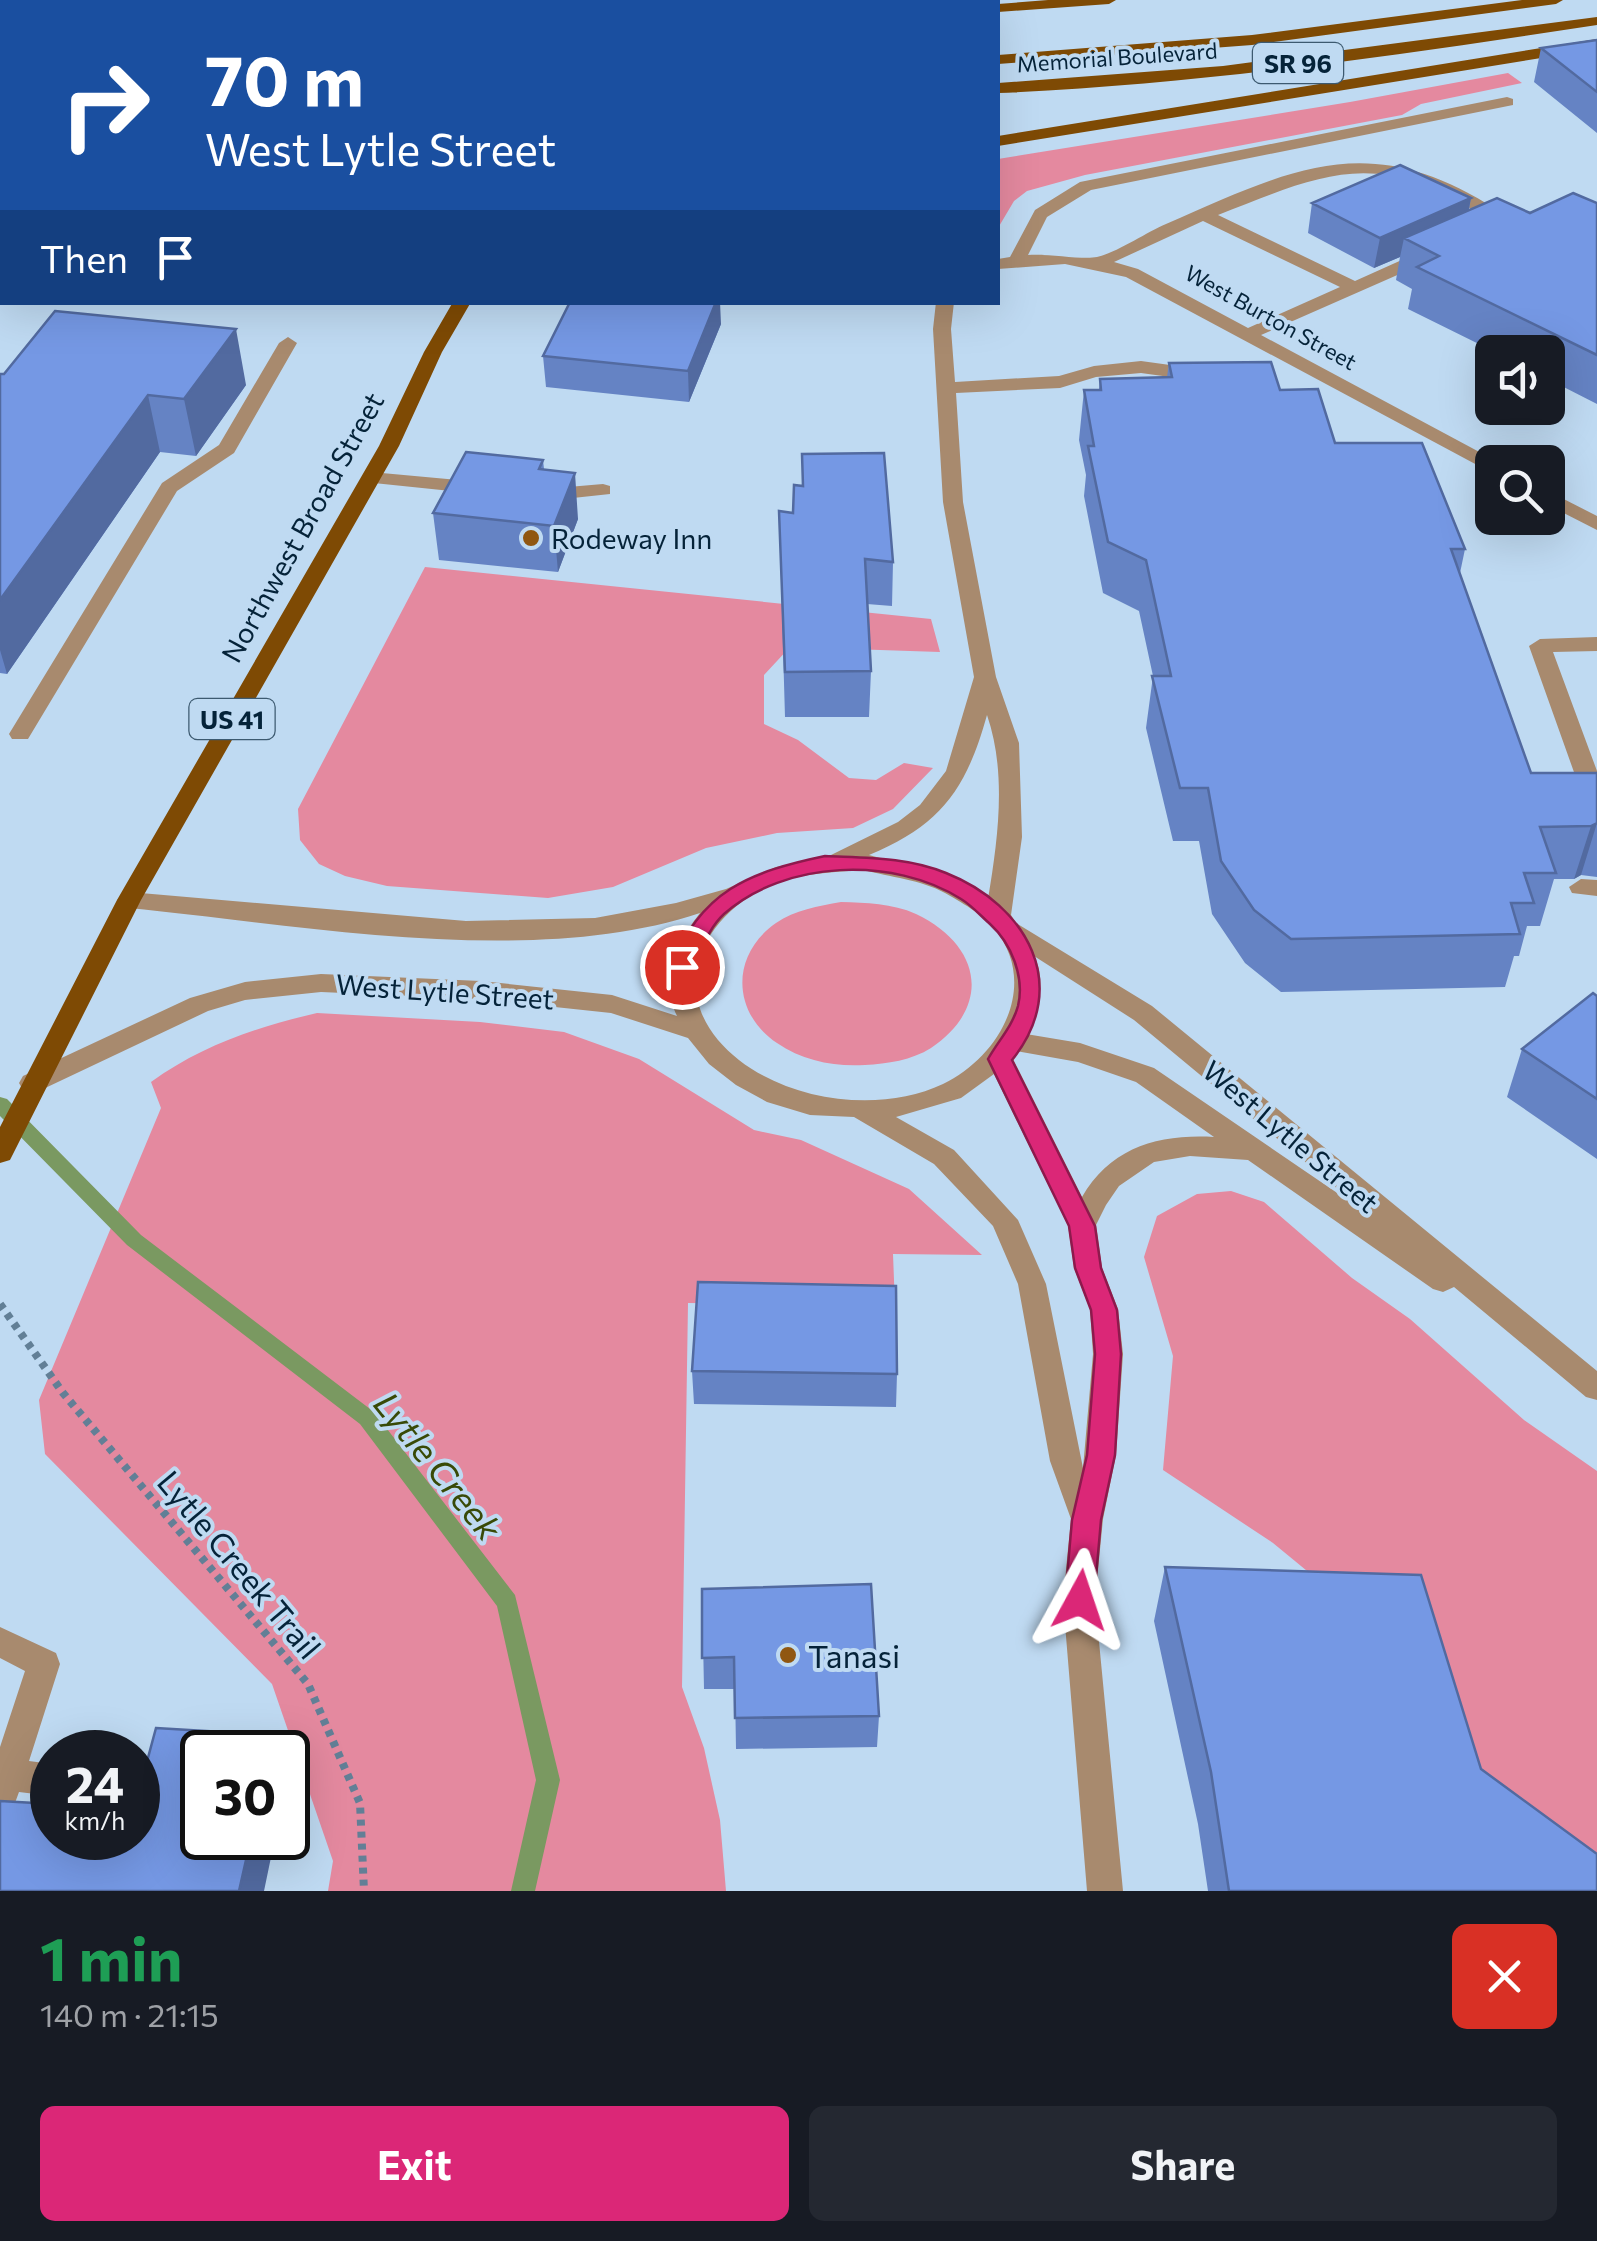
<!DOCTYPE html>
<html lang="en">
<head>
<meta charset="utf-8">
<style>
  body { margin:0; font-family:Commissioner,sans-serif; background:#242831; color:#f1f3f6; height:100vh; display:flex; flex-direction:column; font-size:38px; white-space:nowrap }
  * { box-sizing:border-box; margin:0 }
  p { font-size:32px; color:#9ea1a6 }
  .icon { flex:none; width:55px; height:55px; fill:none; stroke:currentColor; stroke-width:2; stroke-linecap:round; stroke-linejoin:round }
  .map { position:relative; height:1891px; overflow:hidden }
  .drawer { display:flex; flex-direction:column; background:#171b24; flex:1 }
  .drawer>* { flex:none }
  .top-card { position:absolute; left:0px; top:0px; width:1000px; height:305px; box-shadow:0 10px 40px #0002; background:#1a4fa0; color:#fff; overflow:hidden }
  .buttons { position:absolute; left:1475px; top:335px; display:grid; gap:20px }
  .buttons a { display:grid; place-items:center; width:90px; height:90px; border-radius:15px; background:#171b24; box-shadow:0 10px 40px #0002; font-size:50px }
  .speed { position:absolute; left:30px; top:1730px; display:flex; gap:20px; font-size:50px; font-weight:700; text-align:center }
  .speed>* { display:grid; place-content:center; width:130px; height:130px; border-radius:50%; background:#171b24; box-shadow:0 10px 40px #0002; line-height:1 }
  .speed small { font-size:25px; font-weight:400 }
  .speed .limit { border:5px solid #111; border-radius:15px; background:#fff; color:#111 }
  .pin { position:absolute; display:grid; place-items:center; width:85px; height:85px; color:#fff; margin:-42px; border:5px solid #fff; border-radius:50%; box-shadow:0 2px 10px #0007 }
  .me { position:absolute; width:110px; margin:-55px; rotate:5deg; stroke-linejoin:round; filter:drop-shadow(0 0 8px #0008) }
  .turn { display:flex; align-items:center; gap:35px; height:210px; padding:0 40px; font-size:45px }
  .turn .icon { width:130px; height:130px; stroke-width:2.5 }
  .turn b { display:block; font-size:70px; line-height:85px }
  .then { display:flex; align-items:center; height:95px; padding:0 40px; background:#0003; gap:20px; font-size:38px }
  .round { display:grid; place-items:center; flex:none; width:105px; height:105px; border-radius:15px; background:#242831 }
  .headline { display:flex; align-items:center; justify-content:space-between; height:170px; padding:0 40px }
  h1 { font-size:60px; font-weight:700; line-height:75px; color:#1e9e55 }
  .action { display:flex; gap:20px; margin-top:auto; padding:20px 40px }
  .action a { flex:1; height:115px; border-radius:15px; background:#db2777; color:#fff; font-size:40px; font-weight:700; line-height:115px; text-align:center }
  .action a+a { background:#242831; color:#f1f3f6 }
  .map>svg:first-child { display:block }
  .green { fill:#e4899f }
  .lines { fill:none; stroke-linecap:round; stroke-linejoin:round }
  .stream { fill:#7a9961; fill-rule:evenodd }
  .path { stroke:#627f96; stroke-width:8; stroke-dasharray:6 6; stroke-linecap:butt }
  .minor { fill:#a88a6e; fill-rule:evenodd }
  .major { fill:#7e4a04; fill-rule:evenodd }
  .wall { fill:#6583c4 }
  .shaded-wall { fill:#526aa0 }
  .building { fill:#7598e4; stroke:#526aa0; stroke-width:2.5 }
  .route { fill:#db2777; stroke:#8e194d; stroke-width:2.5 }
  .poi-dot { fill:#905711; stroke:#bfdaf2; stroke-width:4 }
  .labels { text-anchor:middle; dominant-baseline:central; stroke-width:8; stroke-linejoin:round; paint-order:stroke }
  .far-street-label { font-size:22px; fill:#052339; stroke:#bfdaf2 }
  .shield { fill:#bfdaf2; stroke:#3d5a70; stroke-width:2.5 }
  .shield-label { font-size:25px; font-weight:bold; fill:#052339 }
  .street-label { font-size:28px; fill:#052339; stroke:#bfdaf2 }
  .poi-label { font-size:28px; fill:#052339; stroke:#bfdaf2; text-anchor:start }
  .near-street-label { font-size:32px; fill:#052339; stroke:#bfdaf2 }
  .near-poi-label { font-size:32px; fill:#052339; stroke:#bfdaf2; text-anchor:start }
  .near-water-label { font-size:35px; font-style:italic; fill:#384a07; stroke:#bfdaf2 }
</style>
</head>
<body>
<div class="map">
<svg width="1597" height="1891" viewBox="0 0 1597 1891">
  <rect width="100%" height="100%" fill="#bfdaf2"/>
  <path class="green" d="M1508 73 1522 83 1421 104 1402 115 1085 175 1027 191 1014 201 998 228V159L1350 102Z
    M425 567 931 619 940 652 790 647 764 675V724L798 740 849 778 876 780 904 763 933 768 893 809 853 828 777 833 706 848 613 887 548 898 387 886 345 876 319 864 300 840 298 809Z
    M841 902C866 903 892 903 916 914 981 945 993 1006 931 1048 912 1060 887 1064 865 1065 835 1067 803 1061 777 1043 732 1013 730 955 776 923 795 910 818 906 841 902Z
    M317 1013 480 1022 564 1032 639 1059 754 1130 801 1140 909 1189 982 1255 893 1254 895 1306 688 1303 682 1687 704 1748 720 1820 726 1891H328L333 1861 272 1684 45 1454 39 1400 161 1108 151 1082C202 1045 257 1027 317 1013Z
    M1231 1191 1264 1202 1352 1278 1410 1319 1524 1420 1597 1471V1891H1584L1329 1589 1273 1543 1163 1470 1173 1356 1144 1257 1157 1216 1197 1194Z"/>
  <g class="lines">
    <path class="stream" d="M0 1097 7 1099 141 1235 374 1412 515 1595 560 1780 535 1891H511L536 1780 497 1606 360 1424 127 1245 0 1116Z"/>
    <path class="path" d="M0 1304 63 1393 308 1684 360 1803 364 1891"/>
    <path class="minor" d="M1507 97 1513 99V105L1091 190 1047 217 1028 255C1047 253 1082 260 1097 257 1116 253 1147 232 1166 224 1292 169 1369 127 1497 210L1495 232 1479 234 1476 230 1482 216C1377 147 1325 173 1218 215L1355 281 1424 250H1436V258L1261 335 1498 462H1492V473L1126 277 1065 264 998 269V259L1010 257 1035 210 1080 182ZM1203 221 1340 287 1248 328 1138 269 1114 262Z
      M936 302H954L951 329 955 382 1059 376 1094 366 1141 361 1199 369 1208 375 1199 381 1141 373 1096 377 1060 388 956 393 963 502 996 677 1019 743 1022 837 1011 915 1016 923 1152 1006 1597 1371V1400L1586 1397 1454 1287 1443 1292 1433 1289 1248 1160 1190 1156 1154 1162 1119 1186 1106 1205 1096 1225 1102 1268 1118 1309 1123 1354 1116 1455 1103 1519 1095 1600 1123 1891H1087L1063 1600 1071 1519 1050 1461 1018 1284 993 1226 934 1164 854 1117 810 1115 767 1102 736 1085 709 1064 688 1038 611 1013 481 999 321 992 245 1000 208 1011 41 1090H23L19 1083 23 1076 190 998 245 982 321 974 481 981 612 995 677 1016C659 977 676 944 700 913 533 969 302 925 129 908L117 900 129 892 466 921 595 918 676 903 726 889 776 867 829 856 898 822 920 805 946 771 974 677 943 502 933 329ZM987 715C1007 773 998 839 988 899L958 879 869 855C941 825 966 790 987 715ZM864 870C889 877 922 880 945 893 959 901 984 915 994 928 1040 984 1001 1056 943 1084 874 1117 768 1099 718 1040 668 980 709 910 774 884 802 873 834 872 864 870ZM1034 956 1134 1020 1368 1214 1154 1068 1080 1043 1026 1034C1038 1012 1047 980 1034 956ZM1016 1051 1078 1062 1136 1082 1214 1137C1159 1134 1111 1147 1082 1197L1012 1057ZM994 1074 1068 1225 1074 1268 1090 1309 1093 1354 1083 1468 1046 1284 1018 1220 954 1150 896 1117 961 1098Z
      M288 337 297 343 234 453 177 491 28 739H12L9 734 162 483 219 445 279 343Z
      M371 472 480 482 490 488 480 494 364 482 361 478Z
      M603 484 610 486V494L545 501 535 495 545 489Z
      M1548 491 1597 516V530L1548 505Z
      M1597 637V651L1553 652 1597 771V811L1585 803 1529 646 1540 639Z
      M1581 879 1597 880V896L1572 893 1569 887Z
      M0 1627 56 1653 60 1664 29 1761 52 1764V1796L19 1792 12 1811 0 1815V1747L25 1671 0 1658Z"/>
    <path class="major" d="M707 0H729L730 2H708Z
      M1048 0H1116L1109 4 998 12V4Z
      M1522 0H1563L1556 4 1252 45 998 64V55L1252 35Z
      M0 6H2V14H0Z
      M1597 17V25C1398 55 1198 85 998 93V83L1223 66Z
      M1597 39V49L998 146V136Z
      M0 51 2 52V61H0Z
      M0 78H2V88H0Z
      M0 123H2V133H0Z
      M453 302H471L442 352 399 446 141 900 10 1160 0 1163V1127L117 900 379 446 424 352Z"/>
  </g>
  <path class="wall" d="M1597 40V133L1534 82 1541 48Z
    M1471 198 1469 210 1530 213 1597 203V404L1548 379V352H1495L1408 309 1412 289 1396 280 1400 257 1374 268 1308 233 1312 203Z
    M721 324 689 402 546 387 543 356Z
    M1169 363 1280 390 1335 443 1465 549 1460 573 1531 773H1597V877L1581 875 1574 879H1554L1540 926H1527L1519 956H1514L1505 987 1281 992 1245 963 1212 914 1199 841H1173L1146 728 1153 676 1139 611 1103 593 1084 496 1086 475 1079 440 1084 390H1099L1100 379 1167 377Z
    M0 374 246 385 196 456 160 452 7 674 0 673Z
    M802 454 893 562 892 606 867 604 871 671 869 717H785L779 511 793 513 802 486Z
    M543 460 544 469 578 519 558 572 439 560 433 513Z
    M1597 996V1159L1507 1097 1522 1049Z
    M692 1371 897 1374 896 1407 694 1404Z
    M1165 1567 1481 1769 1597 1891H1208L1198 1824 1154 1621Z
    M702 1589 879 1716 877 1747 736 1749 735 1689H704Z"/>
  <path class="shaded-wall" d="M1471 198 1465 228 1404 238 1400 257 1374 268 1380 238Z
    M716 302H720L721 324 689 402 688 371Z
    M236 329 246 385 196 456 184 399Z
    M148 395 160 452 7 674 0 650V600Z
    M575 473 578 519 558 572 554 526Z
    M1597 823 1581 875 1574 879 1591 826Z
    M274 1735 280 1752H270Z
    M251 1838H275L264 1891H239Z"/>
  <path class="building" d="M1597 40V92L1541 48Z
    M1400 165 1471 198 1380 238 1312 203Z
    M1573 193 1597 203V355L1417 267 1439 256 1404 238 1497 198 1530 213Z
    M570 302H716L688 371 543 356Z
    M55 311 236 329 184 399 148 395 0 600V374H4Z
    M1271 362 1280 390 1318 389 1335 443H1422L1465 549H1451L1531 773H1597V823L1591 826 1540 827 1556 873H1524L1534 903H1511L1520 934 1291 939 1254 910 1221 861 1208 788H1180L1152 676H1171L1146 560 1108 542 1088 446H1094L1084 390H1101L1100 379 1172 377 1169 363Z
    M466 452 543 460 539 469 575 473 554 526 433 513Z
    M884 453 893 562 865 559 871 671 785 672 779 511 793 513 794 485 803 486 802 454Z
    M1593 993 1597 996V1099L1522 1049Z
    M698 1282 896 1286 897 1374 692 1371Z
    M1165 1567 1421 1575 1481 1769 1597 1854V1891H1229L1211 1772Z
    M871 1584 879 1716 735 1718 734 1657 702 1658V1589Z
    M156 1728 274 1735 270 1752H202V1838H251L239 1891H0V1801L52 1804V1838H138V1795Z"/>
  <path class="route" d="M825 856C866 858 907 857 946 873 1027 905 1072 986 1012 1060L1095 1226 1101 1268 1117 1310 1121 1354 1115 1455 1101 1520 1094 1600 1090 1609 1080 1613 1069 1609 1065 1600 1072 1520 1087 1455 1095 1354 1091 1310 1075 1268 1069 1226 988 1059C998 1041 1012 1027 1018 1006 1025 977 1011 943 990 924 980 915 971 905 961 899 893 856 785 860 724 914 706 931 702 952 690 973L682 975 671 967C700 891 749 872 825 856Z"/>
  <g class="poi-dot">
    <circle cx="531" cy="538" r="10"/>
    <circle cx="788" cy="1655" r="10"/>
  </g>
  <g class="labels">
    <g class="far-street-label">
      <text transform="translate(1117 57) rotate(-4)">Memorial Boulevard</text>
      <text transform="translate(1271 317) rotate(29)">West Burton Street</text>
    </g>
    <g class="shield">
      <rect x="1253" y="43" width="90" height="40" rx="8"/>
      <rect x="189.5" y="699" width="85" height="40" rx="8"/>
    </g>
    <g class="shield-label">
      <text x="1298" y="63">SR 96</text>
      <text x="232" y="719">US 41</text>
    </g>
    <g class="street-label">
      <text transform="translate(302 527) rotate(-61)">Northwest Broad Street</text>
      <text transform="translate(445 991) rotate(4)">West Lytle Street</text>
      <text transform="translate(1291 1136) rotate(40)">West Lytle Street</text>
    </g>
    <g class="poi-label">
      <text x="551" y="538">Rodeway Inn</text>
    </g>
    <g class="near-street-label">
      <text transform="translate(240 1564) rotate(50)">Lytle Creek Trail</text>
    </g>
    <g class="near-poi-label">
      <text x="808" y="1655">Tanasi</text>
    </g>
    <g class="near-water-label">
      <text transform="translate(439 1465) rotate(51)">Lytle Creek</text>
    </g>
  </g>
</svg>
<div class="buttons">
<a><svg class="icon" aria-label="sound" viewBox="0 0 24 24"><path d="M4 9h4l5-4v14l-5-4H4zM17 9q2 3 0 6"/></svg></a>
<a><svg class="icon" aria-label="search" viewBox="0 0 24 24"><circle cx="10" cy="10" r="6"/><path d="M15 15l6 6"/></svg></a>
</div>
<div class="speed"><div>24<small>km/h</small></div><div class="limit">30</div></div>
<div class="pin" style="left:682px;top:967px;background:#d93025"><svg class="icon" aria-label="arrive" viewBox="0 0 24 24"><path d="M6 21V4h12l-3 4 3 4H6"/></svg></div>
<svg class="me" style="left:1080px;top:1600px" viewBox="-20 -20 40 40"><path d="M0-17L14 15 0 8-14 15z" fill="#db2777" stroke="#fff" stroke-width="4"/></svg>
<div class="top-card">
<div class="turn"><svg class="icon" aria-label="right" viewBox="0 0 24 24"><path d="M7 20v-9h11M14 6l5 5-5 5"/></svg><div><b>70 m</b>West Lytle Street</div></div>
<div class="then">Then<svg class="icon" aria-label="arrive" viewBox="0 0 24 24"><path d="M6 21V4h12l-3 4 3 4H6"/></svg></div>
</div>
</div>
<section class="drawer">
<div class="headline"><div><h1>1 min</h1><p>140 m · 21:15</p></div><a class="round" style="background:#d93025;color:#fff"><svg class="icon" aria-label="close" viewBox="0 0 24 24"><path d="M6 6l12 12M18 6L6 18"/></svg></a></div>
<div class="action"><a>Exit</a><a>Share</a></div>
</section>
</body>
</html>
